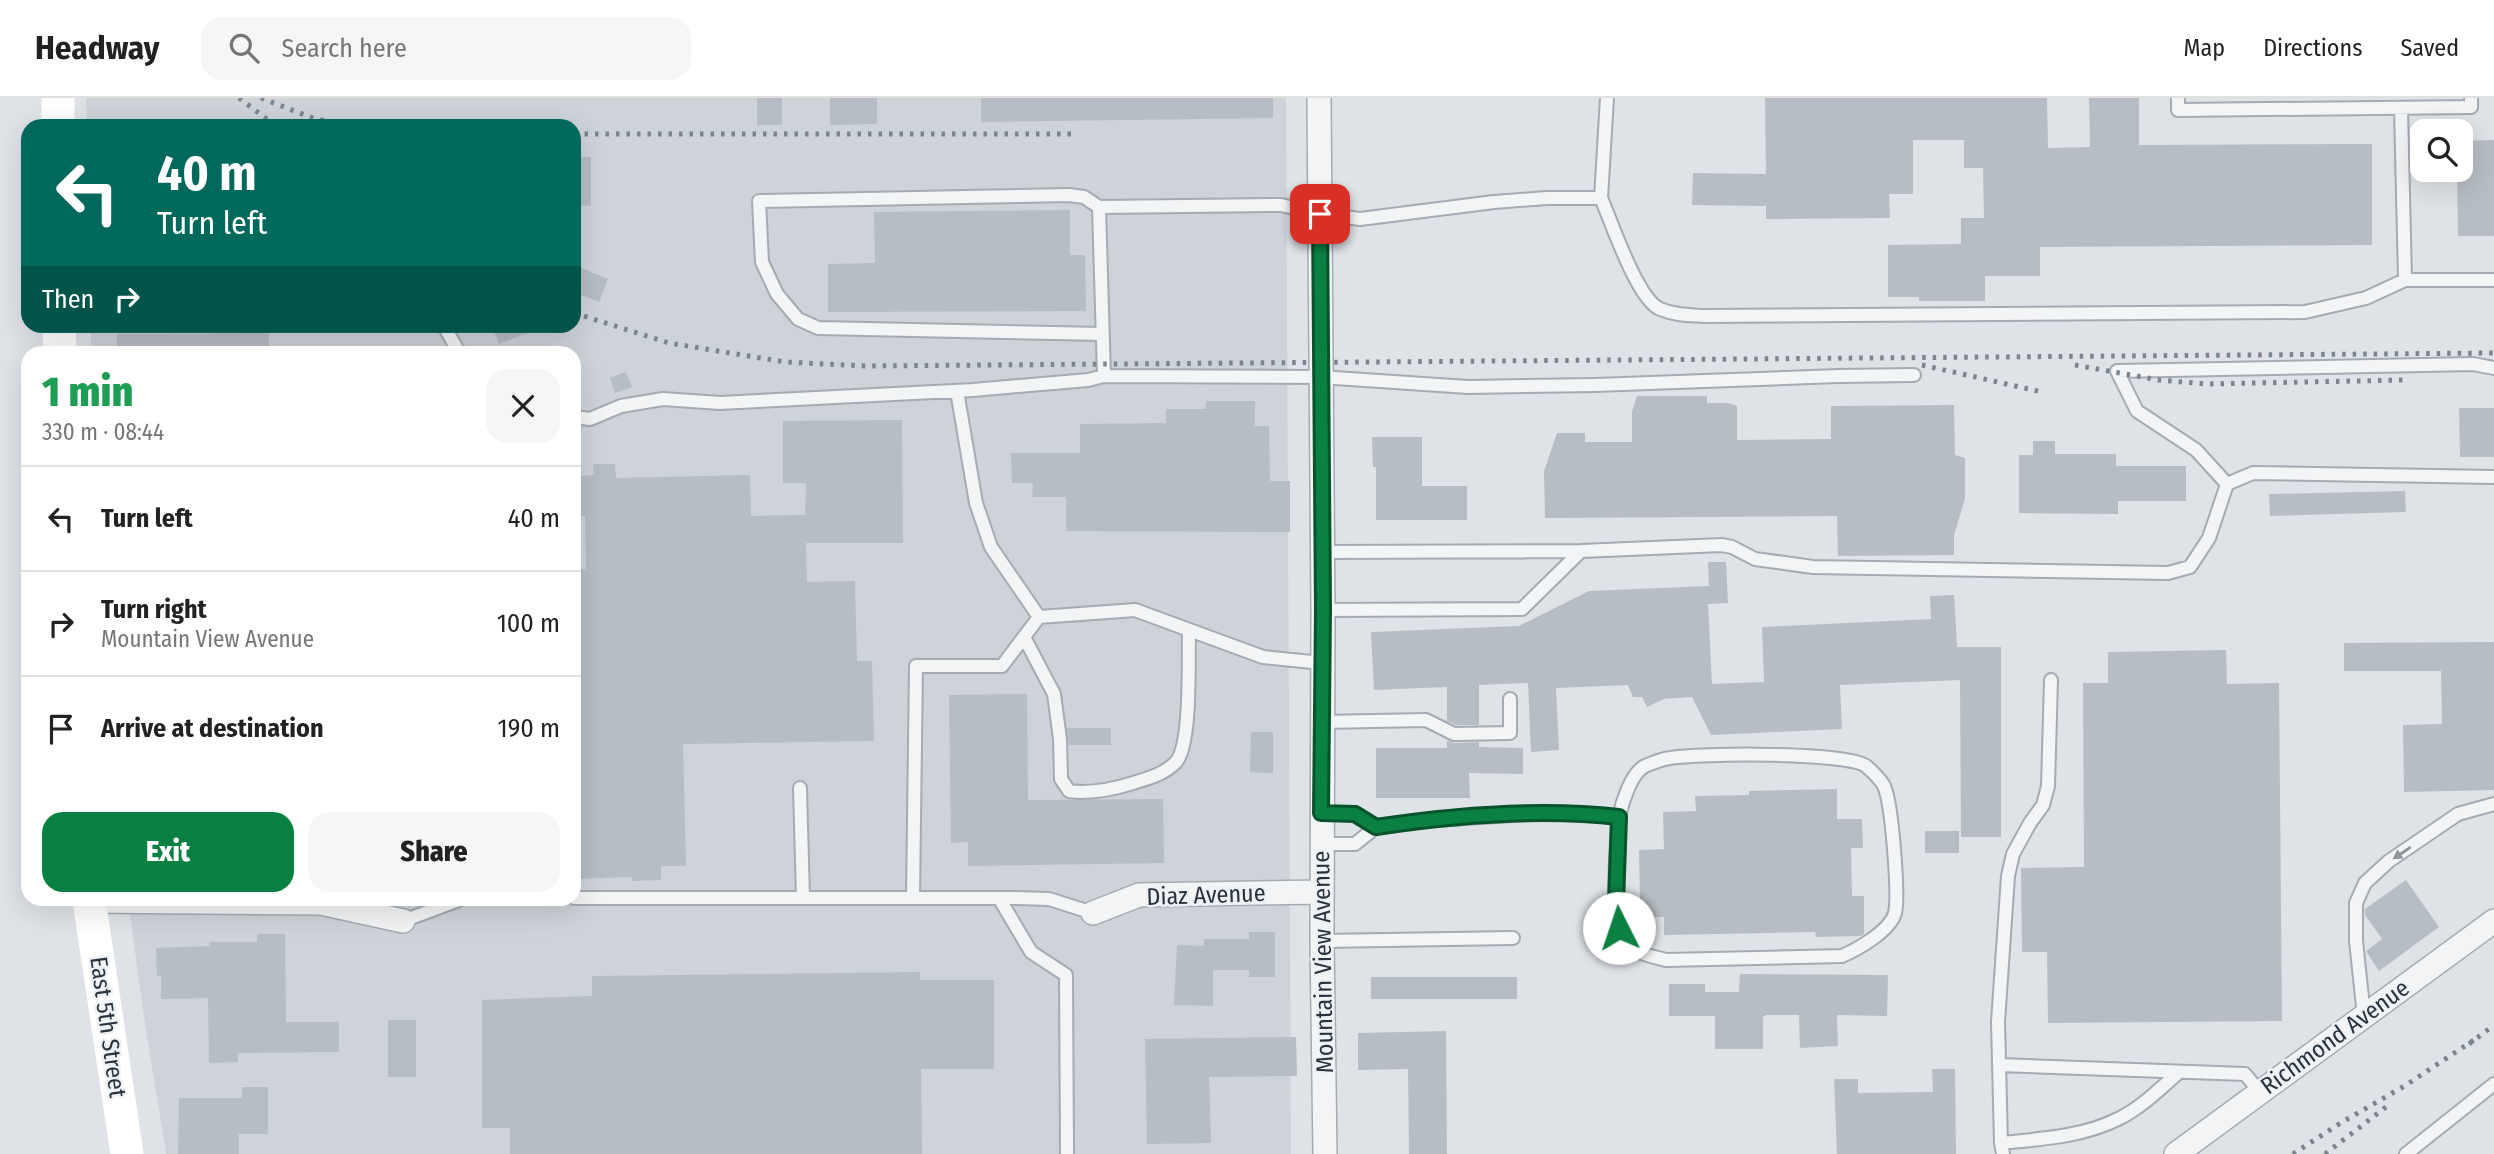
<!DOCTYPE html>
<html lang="en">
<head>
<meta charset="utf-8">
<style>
  body { margin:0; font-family:"Fira Sans Condensed",sans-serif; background:#f6f6f6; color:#222; height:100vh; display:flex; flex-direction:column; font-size:26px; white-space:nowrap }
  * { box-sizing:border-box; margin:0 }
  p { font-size:23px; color:#767676 }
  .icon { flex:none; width:38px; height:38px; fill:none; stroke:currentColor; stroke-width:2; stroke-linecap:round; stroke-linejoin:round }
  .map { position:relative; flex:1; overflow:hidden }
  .sheet { position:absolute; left:21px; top:248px; width:560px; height:560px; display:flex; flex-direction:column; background:#fff; border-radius:21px; box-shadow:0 7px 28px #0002 }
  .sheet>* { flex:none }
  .hud { position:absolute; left:21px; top:21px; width:560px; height:214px; border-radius:21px; box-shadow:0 7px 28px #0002; background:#00695c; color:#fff; overflow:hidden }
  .tools { position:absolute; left:2410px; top:21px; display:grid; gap:14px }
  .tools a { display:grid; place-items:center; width:63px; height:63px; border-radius:14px; background:#fff; box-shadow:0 7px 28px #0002; font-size:35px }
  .pin { position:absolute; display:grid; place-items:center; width:60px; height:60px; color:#fff; margin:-30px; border-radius:14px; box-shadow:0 4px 10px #0006 }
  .me { position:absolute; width:77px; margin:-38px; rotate:356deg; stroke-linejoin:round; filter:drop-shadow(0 0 5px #0008) }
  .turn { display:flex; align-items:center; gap:24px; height:147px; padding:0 21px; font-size:32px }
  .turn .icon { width:91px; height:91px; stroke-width:2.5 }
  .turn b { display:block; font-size:49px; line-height:60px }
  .then { display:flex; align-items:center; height:66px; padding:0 21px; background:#0003; gap:14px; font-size:26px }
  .round { display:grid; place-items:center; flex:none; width:74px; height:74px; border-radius:21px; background:#f6f6f6 }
  .headline { display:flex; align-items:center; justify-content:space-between; height:119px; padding:0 21px }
  h1 { font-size:42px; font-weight:800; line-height:52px; color:#1e9e55 }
  .button { display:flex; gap:14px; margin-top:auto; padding:14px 21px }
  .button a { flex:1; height:80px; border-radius:21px; background:#0b8043; color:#fff; font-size:28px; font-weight:800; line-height:80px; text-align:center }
  .button a+a { background:#f6f6f6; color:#222 }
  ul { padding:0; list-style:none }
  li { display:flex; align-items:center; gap:21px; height:105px; padding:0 21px; border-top:2px solid #e0e0e0 }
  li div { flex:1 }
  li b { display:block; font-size:26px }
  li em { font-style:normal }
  header { display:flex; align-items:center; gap:42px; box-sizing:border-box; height:98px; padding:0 35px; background:#fff; border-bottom:2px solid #e0e0e0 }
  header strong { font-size:33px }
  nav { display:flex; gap:38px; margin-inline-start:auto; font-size:24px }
  .search { width:490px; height:63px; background:#f6f6f6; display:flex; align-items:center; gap:18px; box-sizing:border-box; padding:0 24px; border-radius:21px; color:#767676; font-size:26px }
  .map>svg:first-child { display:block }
  .built { fill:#cdd3d9 }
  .building { fill:#b7bdc4 }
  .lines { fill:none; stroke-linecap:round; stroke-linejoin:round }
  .lane-casing { stroke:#a5abb2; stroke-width:16 }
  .street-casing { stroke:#a5abb2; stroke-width:26 }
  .lane { stroke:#f2f4f6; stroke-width:12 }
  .street { stroke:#f2f4f6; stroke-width:23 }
  .secondary { stroke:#fff; stroke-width:33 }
  .rail { stroke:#7a8590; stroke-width:5; stroke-dasharray:3.5 7; stroke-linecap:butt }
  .oneway { fill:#8e949a }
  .route-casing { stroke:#07532c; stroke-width:18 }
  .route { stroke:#0b8043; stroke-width:12 }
  .labels { text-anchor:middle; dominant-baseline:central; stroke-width:5; stroke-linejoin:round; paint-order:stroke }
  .street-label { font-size:24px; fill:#29333e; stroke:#eef2f5 }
</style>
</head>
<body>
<header>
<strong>Headway</strong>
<div class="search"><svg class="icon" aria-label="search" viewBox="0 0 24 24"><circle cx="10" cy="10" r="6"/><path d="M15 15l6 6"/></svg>Search here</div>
<nav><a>Map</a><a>Directions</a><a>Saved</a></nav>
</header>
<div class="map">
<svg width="2494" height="1056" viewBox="0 0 2494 1056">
  <rect width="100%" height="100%" fill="#dfe3e8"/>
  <path class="built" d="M86 0H1286L1291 1056H166L144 919 128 802H574V256L91 255V228H574V28H87Z"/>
  <path class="building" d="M757 0H782V27H757Z
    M830 0H877V26L830 27Z
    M981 0H1273V20L981 24Z
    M1765 0H2047L2048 50 2090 49 2089 0H2139V47L2372 46V147L2040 149V178H1985V203H1919V199H1888V147L1961 146V120H1984L1983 70H1964V42H1913V96H1889L1890 120 1766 121V108L1692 107 1693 75 1766 76Z
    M2494 42V138H2458L2457 72H2460V43Z
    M574 59H591V108H574Z
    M1070 112V157H1085L1086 213 828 214V166L875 165 874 114Z
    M574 167 608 181 599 204 574 194Z
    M492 228H543V229L499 246Z
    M269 235V256H117V236Z
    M626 274 632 289 615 295 610 280Z
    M1637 298H1707V305H1728L1737 308V342L1831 341V308L1954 307 1955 357 1965 360V401L1954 437V457L1838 458 1837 418 1545 420 1544 373 1557 335H1585V344H1632V314Z
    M1206 303H1255V328H1269L1270 383H1290V434L1066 433V399H1032L1033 385H1012L1011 355H1080V326L1166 325V311H1206Z
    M2459 310H2494V359H2460Z
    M902 322 903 445H806L807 484 855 483 857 563H872L874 643 683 646 686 768H661V782L632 783V779L574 781V471H586L585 418H579L578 378 594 377 593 366H615L616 380 750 377 751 418 805 417 806 385H783V323Z
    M1372 339H1422V388H1467V422H1376V369H1373Z
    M2033 343H2055V356H2116V368H2186V403H2118V416L2019 415V357H2033Z
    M2405 393 2406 414 2270 418 2269 396Z
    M1708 464H1726L1728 505 1708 506 1712 586 1764 584 1762 529 1931 521 1930 498 1954 497 1957 549H2001V739H1961L1960 582 1840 587 1842 631 1711 637 1692 599 1664 601 1647 609 1642 599H1633L1628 587 1556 590 1559 652 1531 654 1528 585 1479 587V627H1456L1447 623V589L1374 592 1371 534 1519 528 1589 493 1709 488Z
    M2494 544V692L2404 694 2403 627 2442 626 2441 573H2344V545Z
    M2226 552 2227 586 2279 585 2282 923 2048 925 2047 854H2022L2021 770 2084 769 2083 585H2108V554Z
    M1027 596 1028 702 1163 701 1164 765 968 768V744L951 745 949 597Z
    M1067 630H1111V647H1069Z
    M1251 634H1273V675L1250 674Z
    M1447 643 1454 645 1479 644V649L1523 650V676L1469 675 1470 700H1376V650H1447Z
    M1837 691V721H1862L1863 750H1851L1852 798H1864V836L1861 838 1816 839 1815 834 1664 837V819L1630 820V802H1640L1639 752 1664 751 1663 714 1696 713 1695 698 1749 697V693Z
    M1925 733H1959V755H1925Z
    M2406 782 2439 829 2379 873 2366 853 2382 841 2365 817V811Z
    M1249 834H1275V879H1249V872H1213V908L1174 907 1177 847 1204 848V841H1249Z
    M257 836H285L286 924H339V954L238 955V964L209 965 208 900 161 901V878H157L156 850 209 848V844H257Z
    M920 874V882H994V971H921L922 1056H510V1030H482V902L592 898V878Z
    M1740 876 1888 877 1887 918 1837 917 1838 948 1800 950 1799 917H1766L1763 919V951H1715V918H1669V886H1705V894H1739Z
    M1371 879H1517V901H1371Z
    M388 922H416V979H388Z
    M1446 933 1447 1056H1409L1408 971 1358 972V935Z
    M1296 939 1297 978 1209 979 1211 1045 1147 1046 1145 941Z
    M1932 971H1955L1956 1056H1837L1834 981H1858V995L1933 994Z
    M242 989H268V1036H239V1056H178L179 1000H242Z"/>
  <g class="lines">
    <defs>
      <path id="lane" d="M2178 0V12L2471 9V0
        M2401 10 2405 182H2494
        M1601 100 1607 0
        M1099 109 1084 99 1069 97 759 103 762 164 777 196 798 221 818 230 1103 236
        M444 228 460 256
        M1914 277 1838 278 1595 287 1468 289 1320 279 1104 278 1099 109 1281 107 1320 116 1360 121 1494 104 1547 100H1601C1612 125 1637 201 1660 211 1674 217 1689 217 1704 218L2305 214 2366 200 2405 182
        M957 293 976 405 991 449 1039 519
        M574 319 590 321 621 308 663 301 720 305 973 292 1088 282 1104 278
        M2227 386 2196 352 2137 313 2117 273 2473 266 2494 270
        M1581 453 1722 447 1732 449 1755 461 1813 469 2168 475 2190 469 2209 440 2227 386 2253 375 2494 379
        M1322 454 1581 453 1522 511 1323 512
        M1024 539 1054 596 1060 641 1061 681 1069 693C1091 696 1111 692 1133 685 1147 681 1165 676 1176 664 1192 646 1188 559 1189 532
        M1321 624 1426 622 1454 636 1510 635V601
        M800 690 803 800
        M1321 715 1355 716 1376 729
        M1322 746H1355L1376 729 1418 723 1530 716H1590L1619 719C1617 748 1609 822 1626 844 1635 856 1652 858 1666 862L1842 858C1858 851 1890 833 1895 815 1899 797 1892 705 1884 688 1881 682 1871 672 1866 668 1846 654 1699 655 1670 660 1662 661 1652 665 1645 668 1631 675 1622 705 1619 719
        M574 800H1017L1049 801 1093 815
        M913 800 916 568H1002L1039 519 1135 512 1263 559 1322 565
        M999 800 1031 854 1066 877 1067 1056
        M403 823 459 802
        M1322 843 1513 840
        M2364 918 2356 843V805L2365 785 2389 763 2458 716 2494 706
        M2000 967 2245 976 2260 994
        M2001 1045C2040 1041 2082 1039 2118 1021 2141 1010 2161 990 2179 974
        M2003 1056 2001 1045 1998 924 2008 778 2013 756 2030 725 2043 707 2048 688 2051 582
        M2406 1056 2494 986"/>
      <path id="street" d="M1319 0 1323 512 1322 843 1325 1056
        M90 803 321 805 403 823
        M1093 815 1139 797 1322 794
        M2176 1056 2494 823"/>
    </defs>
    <use href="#lane" class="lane-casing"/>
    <use href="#street" class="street-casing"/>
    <use href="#lane" class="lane"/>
    <use href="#street" class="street"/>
    <path class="secondary" d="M58 0V28
      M59 228 60 256
      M89 802 127 1056"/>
    <path class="rail" d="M239 0 276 28
      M261 0 310 19 345 28
      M574 36H1077
      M574 215 669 245 785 264 865 268 2494 255
      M1922 267 2042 294
      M2075 267 2159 282 2206 286 2405 282
      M2469 946 2494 927
      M2293 1056 2339 1026 2406 987 2477 940
      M2325 1056 2386 1009"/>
  </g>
  <defs><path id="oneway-solid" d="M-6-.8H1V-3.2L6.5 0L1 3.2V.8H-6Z" transform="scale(1.75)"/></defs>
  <use class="oneway" href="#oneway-solid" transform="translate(2402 755) rotate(146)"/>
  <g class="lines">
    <defs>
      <path id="route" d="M1320 116 1323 512 1321 715 1355 716 1376 729C1455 717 1539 710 1619 719L1616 805 1619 830"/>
    </defs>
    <use href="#route" class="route-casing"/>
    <use href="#route" class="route"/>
  </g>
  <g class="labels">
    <g class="street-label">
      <text transform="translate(1206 797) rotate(-2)">Diaz Avenue</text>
      <text transform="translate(1323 864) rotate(-91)">Mountain View Avenue</text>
      <text transform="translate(108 929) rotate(82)">East 5th Street</text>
      <text transform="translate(2335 939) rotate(-36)">Richmond Avenue</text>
    </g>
  </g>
</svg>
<div class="tools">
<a><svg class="icon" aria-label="search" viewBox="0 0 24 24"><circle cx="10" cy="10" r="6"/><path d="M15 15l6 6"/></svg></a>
</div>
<div class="pin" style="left:1320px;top:116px;background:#d93025"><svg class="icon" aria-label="arrive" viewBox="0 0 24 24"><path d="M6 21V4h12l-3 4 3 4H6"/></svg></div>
<svg class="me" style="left:1619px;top:830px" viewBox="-20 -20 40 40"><circle r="19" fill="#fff"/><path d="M0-13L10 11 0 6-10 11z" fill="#0b8043"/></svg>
<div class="hud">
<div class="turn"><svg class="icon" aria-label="left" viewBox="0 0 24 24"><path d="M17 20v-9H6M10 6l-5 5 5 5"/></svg><div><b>40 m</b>Turn left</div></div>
<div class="then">Then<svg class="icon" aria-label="right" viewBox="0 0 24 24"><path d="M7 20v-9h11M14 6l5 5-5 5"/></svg></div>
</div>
<section class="sheet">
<div class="headline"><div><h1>1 min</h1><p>330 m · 08:44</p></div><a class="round"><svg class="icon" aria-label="close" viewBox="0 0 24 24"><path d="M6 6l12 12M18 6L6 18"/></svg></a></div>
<ul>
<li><svg class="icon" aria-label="left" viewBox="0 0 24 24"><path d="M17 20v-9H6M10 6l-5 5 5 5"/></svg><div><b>Turn left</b></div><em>40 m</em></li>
<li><svg class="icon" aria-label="right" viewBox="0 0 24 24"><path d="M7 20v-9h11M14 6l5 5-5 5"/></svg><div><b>Turn right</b><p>Mountain View Avenue</p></div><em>100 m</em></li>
<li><svg class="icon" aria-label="arrive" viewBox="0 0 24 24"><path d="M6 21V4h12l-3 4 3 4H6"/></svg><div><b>Arrive at destination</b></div><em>190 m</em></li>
</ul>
<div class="button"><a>Exit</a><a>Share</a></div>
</section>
</div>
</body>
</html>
